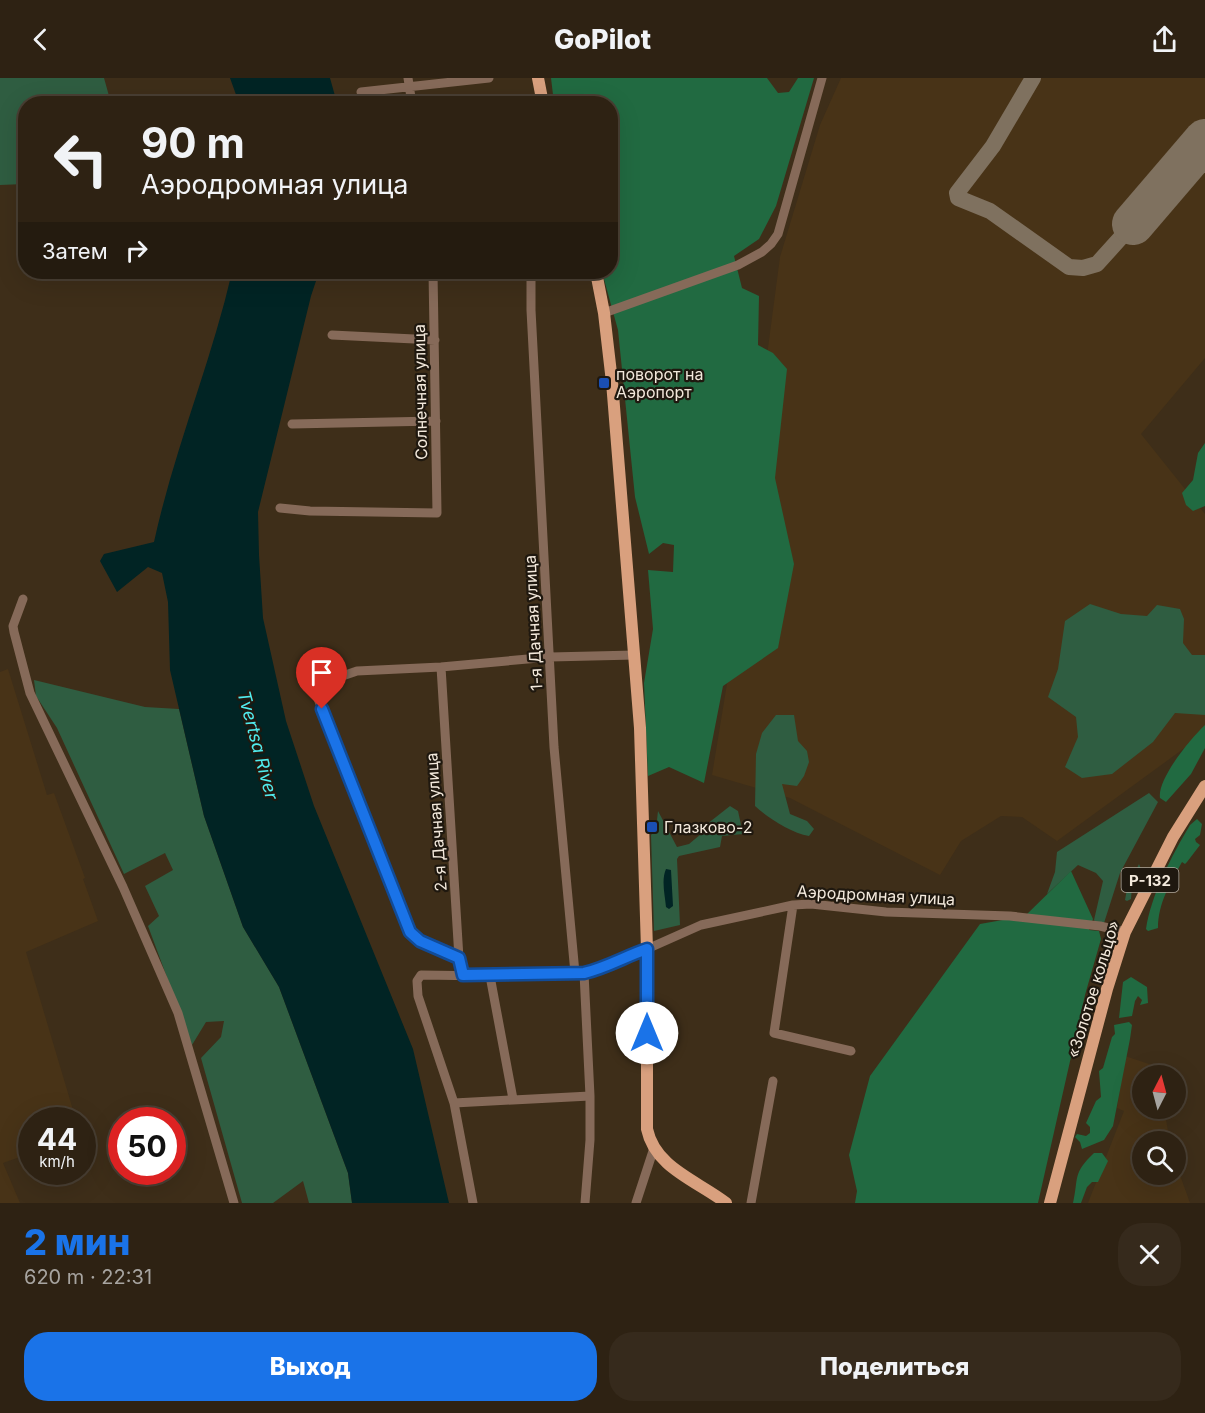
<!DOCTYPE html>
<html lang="ru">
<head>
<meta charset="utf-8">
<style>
  body { margin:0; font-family:Inter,sans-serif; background:#362a1c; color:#f1f3f6; height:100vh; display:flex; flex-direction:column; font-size:22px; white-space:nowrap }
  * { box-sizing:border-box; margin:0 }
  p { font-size:20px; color:#a7a4a0 }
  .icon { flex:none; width:33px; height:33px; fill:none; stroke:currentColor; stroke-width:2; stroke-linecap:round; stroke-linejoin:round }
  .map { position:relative; height:1125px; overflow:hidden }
  .panel { display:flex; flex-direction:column; background:#2e2213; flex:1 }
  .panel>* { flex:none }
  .top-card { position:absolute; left:18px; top:18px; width:600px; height:183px; border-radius:24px; box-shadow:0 6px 24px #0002,0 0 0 2px #493f33; background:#2e2213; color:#f1f3f6; overflow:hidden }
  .needle { width:39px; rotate:6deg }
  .tools { position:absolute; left:1132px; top:987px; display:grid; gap:12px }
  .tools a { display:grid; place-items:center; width:54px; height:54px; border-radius:50%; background:#2e2213; box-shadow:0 6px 24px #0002,0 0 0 2px #493f33; font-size:30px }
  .speed { position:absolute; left:18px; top:1029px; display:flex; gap:12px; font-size:30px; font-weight:700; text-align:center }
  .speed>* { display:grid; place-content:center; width:78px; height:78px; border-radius:50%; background:#2e2213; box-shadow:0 6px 24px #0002,0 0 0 2px #493f33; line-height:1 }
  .speed small { font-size:15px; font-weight:400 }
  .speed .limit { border:9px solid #d22; background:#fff; color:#111 }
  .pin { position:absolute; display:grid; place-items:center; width:51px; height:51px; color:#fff; margin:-62px -26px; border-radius:50% 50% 50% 0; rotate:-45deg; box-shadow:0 0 6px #0007 }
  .pin .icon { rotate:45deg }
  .me { position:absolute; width:66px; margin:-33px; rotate:0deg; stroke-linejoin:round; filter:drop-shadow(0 0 4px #0008) }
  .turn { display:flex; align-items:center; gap:21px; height:126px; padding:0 24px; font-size:27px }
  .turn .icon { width:78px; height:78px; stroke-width:2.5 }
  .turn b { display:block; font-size:42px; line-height:51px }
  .then { display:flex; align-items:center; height:57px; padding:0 24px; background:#0003; gap:12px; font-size:22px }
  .round { display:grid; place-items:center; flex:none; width:63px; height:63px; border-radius:24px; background:#362a1c }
  .head { display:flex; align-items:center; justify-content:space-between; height:102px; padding:0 24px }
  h1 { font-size:36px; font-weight:800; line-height:45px; color:#1a73e8 }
  .primary-button { display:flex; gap:12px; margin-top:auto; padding:12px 24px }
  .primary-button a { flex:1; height:69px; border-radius:24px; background:#1a73e8; color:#fff; font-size:24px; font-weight:800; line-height:69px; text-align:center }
  .primary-button a+a { background:#362a1c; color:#f1f3f6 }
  header { display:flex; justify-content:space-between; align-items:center; height:78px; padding:0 24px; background:#2e2213; font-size:27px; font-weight:800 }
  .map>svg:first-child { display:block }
  .built { fill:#483317 }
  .green { fill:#2f5d41 }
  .forest { fill:#216a41 }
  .water { fill:#012424 }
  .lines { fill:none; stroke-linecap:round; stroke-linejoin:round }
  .taxiway { stroke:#7f715f; stroke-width:16 }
  .runway { stroke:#7f715f; stroke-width:42 }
  .minor { stroke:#866a59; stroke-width:9 }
  .major { stroke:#d9a07e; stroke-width:12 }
  .route-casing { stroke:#114b97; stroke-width:15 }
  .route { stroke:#1a73e8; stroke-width:10 }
  .transit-dot { fill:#1a4fb4; stroke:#1f180f; stroke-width:2 }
  .labels { text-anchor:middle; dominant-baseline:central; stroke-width:4.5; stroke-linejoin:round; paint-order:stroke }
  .shield { fill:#1f180f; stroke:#b3aa9e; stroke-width:1.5 }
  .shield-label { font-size:15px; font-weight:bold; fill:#f3e9dc }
  .poi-label { font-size:16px; fill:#f3e9dc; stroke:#1f180f; text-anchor:start }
  .street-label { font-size:16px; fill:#f3e9dc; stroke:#1f180f }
  .water-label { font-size:18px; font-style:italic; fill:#50ebed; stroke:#1f180f }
</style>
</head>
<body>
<header><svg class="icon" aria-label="back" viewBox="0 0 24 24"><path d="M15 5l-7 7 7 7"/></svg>GoPilot<svg class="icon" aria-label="share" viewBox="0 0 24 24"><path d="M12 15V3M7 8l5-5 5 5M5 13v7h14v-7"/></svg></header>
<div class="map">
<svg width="1205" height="1125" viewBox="0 0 1205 1125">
  <rect width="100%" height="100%" fill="#3e2e19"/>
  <path class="built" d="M841 0H1205V280L1141 356 1205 436V652L1201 658 1057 763 1022 739 1001 738 961 763 940 797 790 720 712 697 736 551 761 323 780 179 820 47Z
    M8 591 47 717 54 715 85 800 83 801 98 843 26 874 76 1042H32L31 1075 3 1085 20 1125H0V594Z
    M1125 978 1176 995V997L1143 998V1030L1169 1031 1166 1042 1170 1063 1143 1064V1096H1176V1086L1190 1125H1088L1124 1033 1117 1030Z"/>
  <path class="green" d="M0 0H104L111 25 26 26 25 106 0 107Z
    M1090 526 1121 536 1147 538 1157 527 1180 531 1184 541 1183 565 1192 577H1205V637L1175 635 1153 664 1112 696 1082 700 1065 689 1078 659 1076 639 1048 619 1058 591 1065 543Z
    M34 602 145 629 179 631 204 738 243 849 279 909 348 1095 352 1125H309L303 1103 273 1125H242L201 980 221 959 224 943 206 944 192 967 148 848 159 838 145 808 173 792 165 775 124 796 57 650 36 618Z
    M776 637H794L798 663 807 673 809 684 804 698 797 708 782 706 790 736 807 743 814 751 809 758C791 755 768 740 755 728L756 676 762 655Z
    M1149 715 1158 724 1120 795 1104 845 1097 847 1094 842 1103 803 1096 795 1078 787 1047 816 1055 794 1057 774Z
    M730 728 738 733 743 756 722 758 720 769 679 778 677 781 680 847 654 853 651 757 656 751 658 733 677 769 689 766 701 756 702 750Z
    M1139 786 1141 791 1132 808 1131 821 1127 823 1125 822 1127 811Z"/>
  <path class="forest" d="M551 0H767L778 15 789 14 798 0H814L776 128 759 161 734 178 742 210 759 218 758 267 773 275 787 291 775 400 794 486 778 570 723 608 704 705 669 689 648 698 644 605 653 551 648 492 673 494 674 467 663 465 649 476 635 419 618 252 602 194H610V26L554 25Z
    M1205 365V428L1193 433 1186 427 1182 415 1193 402 1198 375Z
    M1205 647V670L1191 696 1166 724 1160 720C1157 701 1191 660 1205 647Z
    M1197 741 1202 746 1200 757 1195 761 1196 764 1200 767 1187 784 1185 786 1182 784C1170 805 1158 826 1158 850L1148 853 1146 851C1151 817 1172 777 1190 747Z
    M1071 793 1093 841 1089 852 1099 853 1101 861 1085 917 1038 1125H855L857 1113 849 1077 870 998 980 846 1025 838Z
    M1131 899 1147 909 1148 925 1140 927 1142 922 1138 918 1135 923 1132 938 1119 940 1123 904Z
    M1129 944 1132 947 1130 961 1113 1048 1104 1062 1082 1071 1080 1064 1075 1059 1077 1056 1086 1058 1090 1055V1049L1086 1045 1096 1023 1101 1019 1099 993 1103 990 1112 959 1115 956 1114 947Z
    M1094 1075H1102L1108 1083 1098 1104H1092L1087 1109 1081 1125H1073C1079 1099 1072 1096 1094 1075Z"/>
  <path class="water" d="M230 0H330L337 25H239Z
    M232 194H319L311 218 258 434 259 477 263 540 286 643 314 728 413 971 449 1125H352L348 1095 279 909 243 849 204 738 170 592 168 524 162 495 148 489 117 514 100 483 104 476 154 464C174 372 211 285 232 194Z
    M666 791 671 792 673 828 669 831 666 829C665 817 661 802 666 791Z"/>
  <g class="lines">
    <path class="taxiway" d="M1033 0 993 68 957 115 958 120 990 133 1069 189 1083 190 1097 186 1133 146"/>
    <path class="runway" d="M1133 146 1205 62"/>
    <path class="minor" d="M408 0 412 26
      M361 14 489 0
      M531 194V232L554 669 575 895
      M604 235 738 187 762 174 771 166 778 156 822 0
      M332 257 435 262
      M292 346 436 343
      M280 430 310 433 437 435 433 194
      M23 521 13 548 14 554 30 615 123 809 178 935 234 1125
      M441 589 459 880 463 897
      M793 827 774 955 851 973
      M459 880 420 863 410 853 313 608 357 593 441 589 550 579 635 577
      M584 895 590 1018
      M490 898 513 1021
      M454 1025 473 1125
      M585 1125 590 1062V1018L454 1025 418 918 417 903 421 897 490 898 584 895 600 891 626 878 647 871 701 847 793 827 811 826 886 834 1010 838 1100 848 1125 854
      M636 1125 654 1070
      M751 1125 773 1003"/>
    <path class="major" d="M538 0 543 26
      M596 194 604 235 612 304 640 650 647 871V1051C655 1090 698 1103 726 1125
      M1050 1125 1107 911 1125 854 1173 759 1205 708"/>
  </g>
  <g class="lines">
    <defs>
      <path id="route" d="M322 631 410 854 420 863 459 880 463 897 584 895C606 890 626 878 647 871V955"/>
    </defs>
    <use href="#route" class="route-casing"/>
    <use href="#route" class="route"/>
  </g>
  <g class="transit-dot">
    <rect x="598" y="299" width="12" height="12" rx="3"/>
    <rect x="646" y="743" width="12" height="12" rx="3"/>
  </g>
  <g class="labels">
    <rect class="shield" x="1121.5" y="790" width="57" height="24" rx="4.5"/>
    <g class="shield-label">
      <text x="1150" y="802">Р-132</text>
    </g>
    <g class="poi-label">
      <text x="616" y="296">поворот на<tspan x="616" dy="18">Аэропорт</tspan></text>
      <text x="664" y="749">Глазково-2</text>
    </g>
    <g class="street-label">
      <text transform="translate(420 314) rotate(-91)">Солнечная улица</text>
      <text transform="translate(533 545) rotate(-93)">1-я Дачная улица</text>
      <text transform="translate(436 744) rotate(-94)">2-я Дачная улица</text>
      <text transform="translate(876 817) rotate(3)">Аэродромная улица</text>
      <text transform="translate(1093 911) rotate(-73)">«Золотое кольцо»</text>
    </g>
    <g class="water-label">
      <text transform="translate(258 667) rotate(75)">Tvertsa River</text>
    </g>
  </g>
</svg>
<div class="tools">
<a><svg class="needle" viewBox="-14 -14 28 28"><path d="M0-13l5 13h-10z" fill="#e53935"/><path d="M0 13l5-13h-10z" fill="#a7a4a0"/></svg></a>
<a><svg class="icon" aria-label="search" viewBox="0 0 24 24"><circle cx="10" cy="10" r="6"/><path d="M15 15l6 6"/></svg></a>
</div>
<div class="speed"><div>44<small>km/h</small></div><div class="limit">50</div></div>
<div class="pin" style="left:322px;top:631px;background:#d93025"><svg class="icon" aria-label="arrive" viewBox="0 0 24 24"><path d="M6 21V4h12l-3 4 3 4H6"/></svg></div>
<svg class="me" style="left:647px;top:955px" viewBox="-20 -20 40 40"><circle r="19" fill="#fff"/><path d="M0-13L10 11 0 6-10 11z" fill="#1a73e8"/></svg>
<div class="top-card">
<div class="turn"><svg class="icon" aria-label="left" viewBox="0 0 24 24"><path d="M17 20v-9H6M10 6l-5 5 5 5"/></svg><div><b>90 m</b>Аэродромная улица</div></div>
<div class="then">Затем<svg class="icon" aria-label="right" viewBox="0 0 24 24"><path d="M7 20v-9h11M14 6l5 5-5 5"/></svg></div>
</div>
</div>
<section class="panel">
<div class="head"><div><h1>2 мин</h1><p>620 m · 22:31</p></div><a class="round"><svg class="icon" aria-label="close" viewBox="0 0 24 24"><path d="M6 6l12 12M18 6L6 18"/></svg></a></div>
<div class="primary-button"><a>Выход</a><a>Поделиться</a></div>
</section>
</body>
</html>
